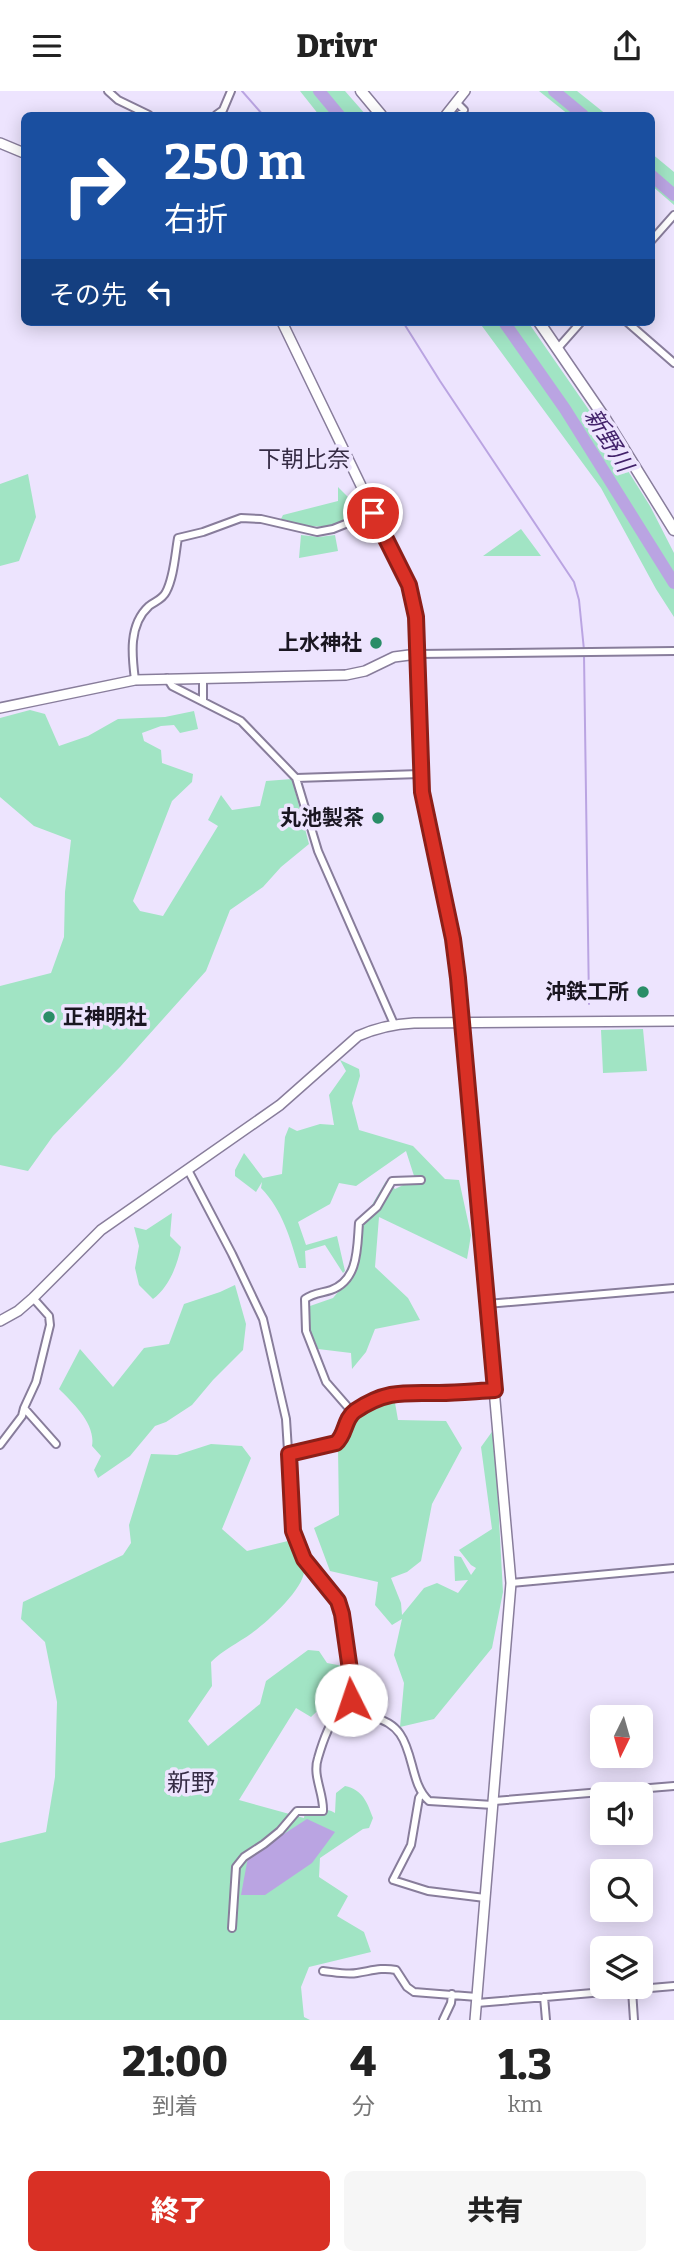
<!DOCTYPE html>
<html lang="ja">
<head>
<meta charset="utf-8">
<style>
  body { margin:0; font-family:Bitter,"Noto Sans JP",serif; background:#f6f6f6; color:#222; height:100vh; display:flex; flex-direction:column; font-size:26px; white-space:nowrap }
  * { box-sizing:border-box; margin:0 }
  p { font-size:23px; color:#767676 }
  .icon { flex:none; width:38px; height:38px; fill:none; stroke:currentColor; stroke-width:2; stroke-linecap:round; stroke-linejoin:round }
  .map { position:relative; height:1929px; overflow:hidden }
  .details { display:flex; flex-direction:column; background:#fff; flex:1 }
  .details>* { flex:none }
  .banner { position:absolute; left:21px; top:21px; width:634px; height:214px; border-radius:10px; box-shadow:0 4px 18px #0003; background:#1a4fa0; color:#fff; overflow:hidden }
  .needle { width:46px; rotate:185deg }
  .buttons { position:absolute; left:590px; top:1614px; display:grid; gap:14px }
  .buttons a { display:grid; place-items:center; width:63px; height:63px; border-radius:10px; background:#fff; box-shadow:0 4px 18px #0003; font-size:35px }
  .pin { position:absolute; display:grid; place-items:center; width:60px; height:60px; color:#fff; margin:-30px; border:4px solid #fff; border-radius:50%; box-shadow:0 2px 7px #0007 }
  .me { position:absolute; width:77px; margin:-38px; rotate:356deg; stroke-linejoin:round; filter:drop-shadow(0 0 5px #0008) }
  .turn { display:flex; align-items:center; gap:24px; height:147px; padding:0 28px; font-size:32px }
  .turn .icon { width:91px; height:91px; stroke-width:2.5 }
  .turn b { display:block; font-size:49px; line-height:60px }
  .then { display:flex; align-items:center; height:66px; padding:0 28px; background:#0003; gap:14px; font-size:26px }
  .eta { display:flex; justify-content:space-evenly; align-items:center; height:119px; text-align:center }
  .eta b { font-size:42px; font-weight:800; line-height:49px }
  .primary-button { display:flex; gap:14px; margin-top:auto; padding:14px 28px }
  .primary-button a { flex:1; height:80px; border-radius:10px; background:#d93025; color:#fff; font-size:28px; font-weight:800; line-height:80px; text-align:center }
  .primary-button a+a { background:#f6f6f6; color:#222 }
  header { display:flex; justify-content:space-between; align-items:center; height:91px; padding:0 28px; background:#fff; font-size:32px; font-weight:800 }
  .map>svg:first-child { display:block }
  .green { fill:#a1e4c4 }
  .water { fill:#baa4e2 }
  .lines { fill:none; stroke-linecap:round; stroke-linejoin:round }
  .stream { stroke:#baa4e2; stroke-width:2 }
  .river { stroke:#baa4e2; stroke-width:12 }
  .street-casing { stroke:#887d9b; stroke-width:10 }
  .secondary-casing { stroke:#887d9b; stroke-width:12 }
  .primary-casing { stroke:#887d9b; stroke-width:13 }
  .street { stroke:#fff; stroke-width:6 }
  .secondary { stroke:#fff; stroke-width:9 }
  .primary { stroke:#fff; stroke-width:10 }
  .route-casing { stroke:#8d1f18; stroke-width:18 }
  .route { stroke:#d93025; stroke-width:12 }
  .poi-dot { fill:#2a8d67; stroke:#ede4fe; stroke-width:2.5 }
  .labels { text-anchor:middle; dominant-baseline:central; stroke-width:7; stroke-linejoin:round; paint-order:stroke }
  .poi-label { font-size:21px; font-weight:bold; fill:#1a1621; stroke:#ede4fe; text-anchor:end }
  .water-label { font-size:23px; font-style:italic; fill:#42226a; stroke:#ede4fe }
  .neighbourhood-label { font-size:23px; fill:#362c45; stroke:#ede4fe }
  .quarter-label { font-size:24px; fill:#362c45; stroke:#ede4fe }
</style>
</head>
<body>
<header><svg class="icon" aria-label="menu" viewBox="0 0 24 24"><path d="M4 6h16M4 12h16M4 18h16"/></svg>Drivr<svg class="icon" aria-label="share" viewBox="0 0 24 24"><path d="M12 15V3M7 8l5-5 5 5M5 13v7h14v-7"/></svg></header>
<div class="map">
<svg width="674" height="1929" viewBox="0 0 674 1929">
  <rect width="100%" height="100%" fill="#ede4fe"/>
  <path class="green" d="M300 0H345L366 24H319Z
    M539 0H577L607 24H569Z
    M651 62 674 81V114L651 94Z
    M479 231H528L598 332 650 415 674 462V526L656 498 601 397Z
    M28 383 36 426 19 470 0 475V393Z
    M338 396 351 409 354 424C332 440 306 437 281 428L283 424 338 410Z
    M521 438 541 465H483Z
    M301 444 319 446 335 444 338 460 299 467Z
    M30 619 45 623 59 655 88 645 118 628 165 626 194 620 198 638 180 642 174 634 161 635 142 642 144 650 161 659 162 672 193 683 192 691 172 710 133 810 140 820 163 825 218 735 208 729 221 704 232 719 260 715 266 690 292 688 309 753 281 776 263 796 230 819 206 880 120 976 53 1045 28 1080 0 1074V895L51 882 64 846 65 801 71 749 34 735 0 706V627Z
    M643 938 647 980 603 982 601 939Z
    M340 969 359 978 360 985 352 1012 359 1039 413 1055 445 1088 459 1089 471 1144 467 1168 379 1126 375 1176 408 1207 420 1229 375 1238 366 1261 352 1278 351 1262 318 1258 309 1236 310 1215 333 1207 349 1188 355 1175 356 1141 386 1090 395 1098 415 1088 406 1060 356 1095 339 1092 330 1113 298 1131 306 1154 337 1145 345 1180 343 1182 325 1154 305 1160 306 1177H299C290 1147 283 1120 261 1097L262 1091 256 1101 235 1085V1079L244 1062 263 1087 282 1083 285 1046 289 1036 297 1040 320 1033 334 1034 329 1004 346 980Z
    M172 1122 170 1145 181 1156C177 1175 169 1196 153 1208L139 1194 135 1177 139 1155 134 1136 146 1139Z
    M235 1194 246 1233 243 1259 213 1289 192 1314 166 1331 155 1335 130 1365 98 1387 94 1379 101 1365 92 1355C96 1333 73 1312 59 1298L80 1258 113 1296 144 1257 169 1253 184 1213 220 1201Z
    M394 1306 398 1329 446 1330 462 1357 432 1413 421 1470 407 1481 391 1487 401 1512 402 1524 424 1497 437 1492 458 1502 468 1489 455 1490 454 1465 461 1466 471 1484 476 1477 471 1474 459 1459 492 1438 481 1356 494 1338 503 1501 492 1557 434 1628 400 1636 404 1592 394 1564 402 1528 392 1534 375 1514 378 1491 330 1480 314 1437 339 1424 338 1357 353 1329Z
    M211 1353 242 1355 251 1367 222 1438 247 1460 292 1449C295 1458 304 1471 304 1480 304 1498 266 1532 252 1542 238 1552 223 1559 211 1571L212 1595 188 1630 208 1655 260 1613 266 1590 308 1559 319 1560 327 1572 343 1575 348 1598 334 1604 311 1626 296 1617 239 1709 304 1727 305 1720C315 1718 325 1716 335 1722L336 1702 345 1695C363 1699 367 1711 373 1727L369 1737 363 1738 320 1767 319 1786 348 1805 337 1825 364 1841 371 1861 309 1876 301 1896 304 1926 310 1929H0V1752L46 1741 55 1686 57 1611 45 1551 21 1528 23 1511 123 1464 131 1452 129 1434 151 1363 177 1364Z"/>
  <path class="water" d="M307 1728 335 1741 312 1772 265 1804H241L248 1766Z"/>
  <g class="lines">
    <path class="stream" d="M242 0 263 24
      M403 231 440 290 574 491 579 509 584 559
      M584 564 589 913"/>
    <path class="river" d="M319 0 339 24
      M554 0 583 24
      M651 84 674 104
      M504 231 565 318 674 492"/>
    <defs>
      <path id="street" d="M108 0 118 9 149 24
        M456 11 464 19 459 24
        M216 24 223 19 231 0
        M651 150 674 124
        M627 231 674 272
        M558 257 581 231
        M417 563 674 560
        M167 587 172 595 241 630 296 687 318 760 394 933
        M203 588V610
        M135 589C132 565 128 534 149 515 155 510 162 509 166 501 174 486 175 464 178 447L203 441 241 427 261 428 317 441 333 438 373 422
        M296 687 420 683
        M188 1079 232 1163 263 1228 286 1328 293 1439 304 1467 338 1510 342 1523 353 1600C351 1612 344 1613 338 1622 329 1633 322 1653 318 1667 312 1685 324 1702 323 1720H297L280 1740 264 1753 244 1766 236 1776 232 1837
        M487 1213 674 1197
        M24 1317 36 1291 50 1234 49 1225 33 1207
        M353 1322 326 1291 306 1240 305 1208C313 1202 322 1202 331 1199 359 1189 357 1156 359 1132L377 1116 392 1090 421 1089
        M0 1354 22 1325 24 1317 56 1353
        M289 1363 336 1352C346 1344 344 1328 355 1320 386 1299 404 1302 439 1302 458 1302 476 1300 495 1299
        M511 1492 674 1477
        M351 1609C365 1630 386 1623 400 1643 414 1663 411 1694 429 1710L493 1714
        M421 1704 419 1707 411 1754 393 1789 428 1800 485 1807
        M494 1710 674 1695
        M323 1880C334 1881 346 1884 357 1882 371 1880 381 1876 396 1879L407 1896 414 1901 477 1906
        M632 1899 634 1929
        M544 1906 546 1929
        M477 1912 674 1895
        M443 1929 451 1912 452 1903"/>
      <path id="secondary" d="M446 24 465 0
        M0 52 24 62
        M282 231 409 494 416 526 422 701 453 848 458 887 511 1492 475 1929
        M0 617 135 589 346 584 365 580 394 566 417 563
        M0 1230 18 1220 33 1207 101 1139 280 1014 358 945C376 937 394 933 414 932L674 930"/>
      <path id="primary" d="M361 0 381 24
        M539 231 604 326 674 439"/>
    </defs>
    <use href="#street" class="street-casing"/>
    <use href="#secondary" class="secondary-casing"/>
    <use href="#primary" class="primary-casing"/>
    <use href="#street" class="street"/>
    <use href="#secondary" class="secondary"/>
    <use href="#primary" class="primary"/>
  </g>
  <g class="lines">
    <defs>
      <path id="route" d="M351 1609 353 1600 342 1523 338 1510 304 1468 293 1440 289 1363 336 1352C346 1344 344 1328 355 1320 386 1299 404 1302 439 1302 458 1302 476 1300 495 1299L458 887 453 848 422 701 416 526 409 494 373 422"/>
    </defs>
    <use href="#route" class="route-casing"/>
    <use href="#route" class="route"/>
  </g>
  <g class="poi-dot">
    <circle cx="376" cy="552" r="7"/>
    <circle cx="378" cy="727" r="7"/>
    <circle cx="643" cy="901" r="7"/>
    <circle cx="49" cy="926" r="7"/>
  </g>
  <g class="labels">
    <g class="poi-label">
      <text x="362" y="552">上水神社</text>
      <text x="364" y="727">丸池製茶</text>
      <text x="629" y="901">沖鉄工所</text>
      <text x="63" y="926" text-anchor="start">正神明社</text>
    </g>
    <g class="water-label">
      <text transform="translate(609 349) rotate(58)">新野川</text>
    </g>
    <g class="neighbourhood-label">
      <text x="304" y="368">下朝比奈</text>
    </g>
    <g class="quarter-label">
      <text x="191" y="1692">新野</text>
    </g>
  </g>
</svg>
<div class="buttons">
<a><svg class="needle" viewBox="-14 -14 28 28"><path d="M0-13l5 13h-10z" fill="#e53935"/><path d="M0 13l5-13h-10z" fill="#767676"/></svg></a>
<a><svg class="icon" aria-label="sound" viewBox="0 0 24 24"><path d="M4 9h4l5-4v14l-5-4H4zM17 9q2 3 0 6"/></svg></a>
<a><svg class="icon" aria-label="search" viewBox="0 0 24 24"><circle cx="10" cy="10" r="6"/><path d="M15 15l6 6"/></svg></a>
<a><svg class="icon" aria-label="layers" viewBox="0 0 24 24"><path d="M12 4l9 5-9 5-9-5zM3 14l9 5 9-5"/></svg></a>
</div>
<div class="pin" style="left:373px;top:422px;background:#d93025"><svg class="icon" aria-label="arrive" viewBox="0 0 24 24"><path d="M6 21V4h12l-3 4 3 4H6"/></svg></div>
<svg class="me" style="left:351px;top:1609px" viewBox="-20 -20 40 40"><circle r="19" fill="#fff"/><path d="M0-13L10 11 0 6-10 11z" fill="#d93025"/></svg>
<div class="banner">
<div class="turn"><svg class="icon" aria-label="right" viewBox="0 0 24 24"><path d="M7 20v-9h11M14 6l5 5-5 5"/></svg><div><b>250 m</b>右折</div></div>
<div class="then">その先<svg class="icon" aria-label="left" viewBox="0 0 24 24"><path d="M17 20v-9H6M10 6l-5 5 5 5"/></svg></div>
</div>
</div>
<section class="details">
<div class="eta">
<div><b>21:00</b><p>到着</p></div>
<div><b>4</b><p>分</p></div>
<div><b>1.3</b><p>km</p></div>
</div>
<div class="primary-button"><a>終了</a><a>共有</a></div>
</section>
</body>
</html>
